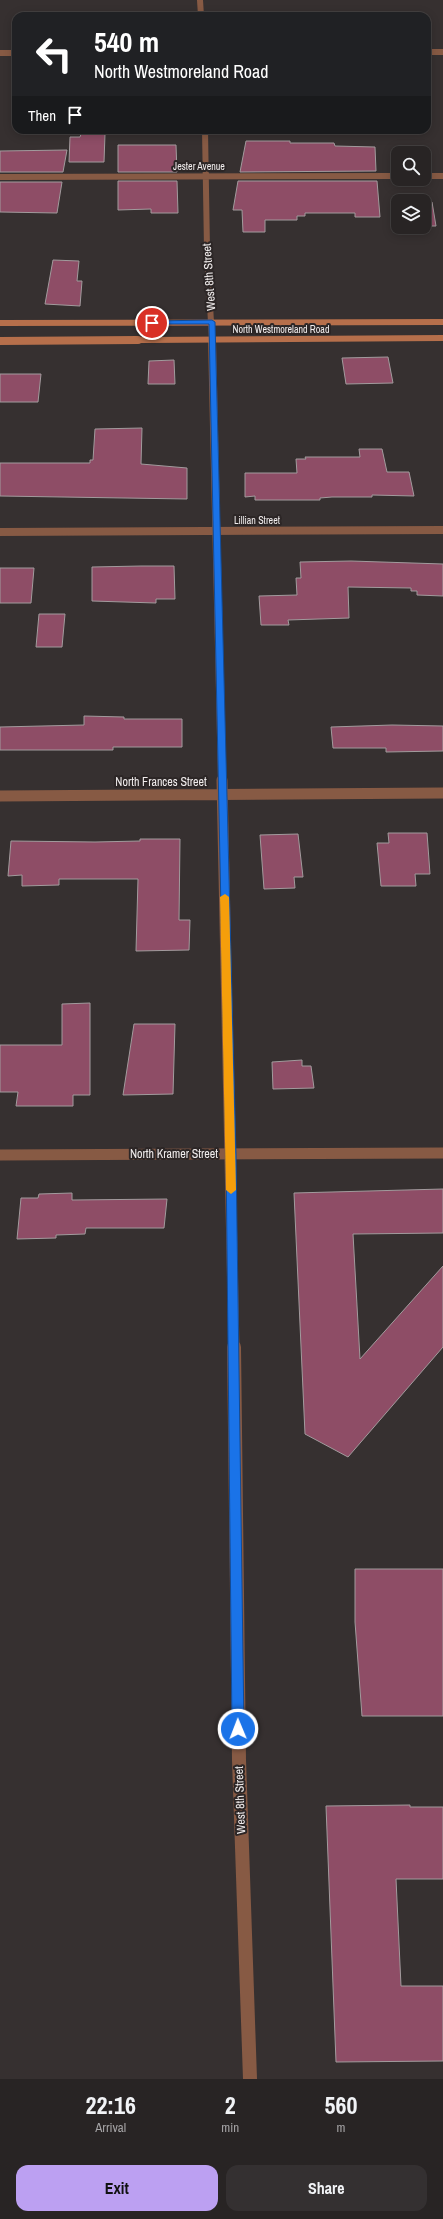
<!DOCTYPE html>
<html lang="en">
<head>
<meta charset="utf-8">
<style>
  body { margin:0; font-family:"Archivo Narrow",sans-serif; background:#343031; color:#f1f3f6; height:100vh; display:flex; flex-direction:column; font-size:15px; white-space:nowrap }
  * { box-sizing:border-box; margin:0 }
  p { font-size:13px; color:#a5a4a6 }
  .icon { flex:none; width:22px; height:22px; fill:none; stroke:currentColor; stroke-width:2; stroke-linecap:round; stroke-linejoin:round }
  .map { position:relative; height:2079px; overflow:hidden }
  .details { display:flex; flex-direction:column; background:#282424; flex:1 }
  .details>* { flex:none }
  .banner { position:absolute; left:12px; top:12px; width:419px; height:122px; border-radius:12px; box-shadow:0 2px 10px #0003,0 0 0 1px #444141; background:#202124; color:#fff; overflow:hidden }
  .tools { position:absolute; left:391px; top:146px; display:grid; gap:8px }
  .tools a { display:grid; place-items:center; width:40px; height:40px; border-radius:8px; background:#282424; box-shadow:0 2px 10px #0003,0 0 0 1px #444141; font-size:20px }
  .pin { position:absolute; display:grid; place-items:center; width:34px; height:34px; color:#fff; margin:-17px; border:2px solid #fff; border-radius:50%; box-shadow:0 1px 4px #0007 }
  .me { position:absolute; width:44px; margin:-22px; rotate:359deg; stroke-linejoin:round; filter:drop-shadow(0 0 3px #0008) }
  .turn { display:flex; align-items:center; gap:14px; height:84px; padding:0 16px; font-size:18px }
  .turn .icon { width:52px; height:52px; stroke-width:2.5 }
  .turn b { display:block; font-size:28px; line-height:34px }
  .then { display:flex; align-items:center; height:38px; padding:0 16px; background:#0003; gap:8px; font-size:15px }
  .eta { display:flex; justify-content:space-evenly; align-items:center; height:68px; text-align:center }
  .eta b { font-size:24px; font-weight:800; line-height:28px }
  .button { display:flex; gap:8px; margin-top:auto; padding:8px 16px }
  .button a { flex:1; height:46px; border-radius:12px; background:#bca0f2; color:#111; font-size:16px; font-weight:800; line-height:46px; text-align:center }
  .button a+a { background:#343031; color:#f1f3f6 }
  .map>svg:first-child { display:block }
  .building { fill:#8e4d66; stroke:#a29b9d }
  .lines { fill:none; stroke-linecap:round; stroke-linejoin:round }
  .minor-far3 { stroke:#875a44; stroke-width:6 }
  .minor-far2 { stroke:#875a44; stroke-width:8 }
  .minor-far1 { stroke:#875a44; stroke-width:11 }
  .minor { stroke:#875a44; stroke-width:14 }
  .secondary-far1 { stroke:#b66f4b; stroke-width:6 }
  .secondary { stroke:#b66f4b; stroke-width:8 }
  .route { fill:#1a73e8; stroke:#114b97 }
  .slow { fill:#f59e0b }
  .labels { text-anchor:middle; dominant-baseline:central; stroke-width:4; stroke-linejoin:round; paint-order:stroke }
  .far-street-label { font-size:10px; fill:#f1eded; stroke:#2c2626 }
  .street-label { font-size:12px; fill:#f1eded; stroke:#2c2626 }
</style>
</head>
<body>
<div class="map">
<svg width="443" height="2079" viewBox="0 0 443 2079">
  <rect width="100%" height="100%" fill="#363030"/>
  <path class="building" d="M81 134H105L104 162H69L70 137H80Z
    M246 141H290V143H334L335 146 375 147 376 171 240 172Z
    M118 145H176L177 172H118Z
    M67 150 63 172H0V151Z
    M118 181H177L178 213H151V209L118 210Z
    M238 181H377L380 217H355V213H305V216H297V220H265V232H243L242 210H233Z
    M0 182H62L57 213 0 212Z
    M424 202H432L436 226H424Z
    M53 260 79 261 77 281H82L80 306 45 304Z
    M388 357 393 383 346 384 342 358Z
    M174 360 175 384H148L149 361Z
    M0 374H41L38 402H0Z
    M142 428 141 464 187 468V499L0 496V463H90V460H93L95 429Z
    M359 449H382L387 472H409L414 496 372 495V497H332L320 498V500H255V496L245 497V473H297L296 459H306L305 457H360Z
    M351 561 443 564V596L417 595V591H411V588L348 587 349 618 288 620 289 625H261L259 596 297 595 296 578H301L300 562Z
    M141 566H174L175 599H156V603L92 601V567Z
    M0 568H34L31 603H0Z
    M39 614H65L62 647H36Z
    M84 716 124 717V719H182V747H113V750H0V727L84 725Z
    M392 725 443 726V751L386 752V748H333L331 727Z
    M388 833H427L430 874H415L416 886H381L377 843H389Z
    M298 834 303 877H294L295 888 264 889 260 835Z
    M140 839H180L179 920H190L189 950 136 951 138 879H59V885L22 886V875L8 876 11 841 95 842 140 841Z
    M90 1003V1095H73V1106H16L18 1092H0V1045H62V1004Z
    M134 1024H175L173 1094 123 1095Z
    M302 1060V1066H311L314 1088 273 1089 272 1062Z
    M443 1189V1233L353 1234 360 1359 443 1266V1347L348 1457 305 1434 294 1193Z
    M72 1193V1200L167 1199 164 1228H86L85 1234 56 1235V1238L17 1239 21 1198H38L39 1194Z
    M355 1569H443V1716H362L355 1622Z
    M410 1805V1807H443V1879H396L401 1986H443V2061L336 2062 326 1806Z"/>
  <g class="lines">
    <path class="minor-far3" d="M200 0 201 16
      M427 52H443
      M0 53H16
      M205 130 207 249 212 341
      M424 176H443
      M0 177 398 176"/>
    <path class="minor-far2" d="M212 340 222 781
      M0 532 443 530"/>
    <path class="minor-far1" d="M222 780 234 1348
      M0 796 443 793
      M0 1155 443 1153"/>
    <path class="minor" d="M234 1347 239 1760 250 2079"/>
    <path class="secondary-far1" d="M0 323 443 322
      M0 341 443 338"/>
    <path class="secondary" d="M0 341 138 340"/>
  </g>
  <path class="route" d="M212 320 215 322 236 1154 244 1729 242 1733H234L232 1729 226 1154 209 324H152L148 323 152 321Z"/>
  <path class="slow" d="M225 894 229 897 236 1190 231 1194 226 1190 220 897Z"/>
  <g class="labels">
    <g class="far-street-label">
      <text x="199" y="166">Jester Avenue</text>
      <text x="281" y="329">North Westmoreland Road</text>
      <text x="257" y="520">Lillian Street</text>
    </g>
    <g class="street-label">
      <text transform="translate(209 277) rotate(-94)">West 8th Street</text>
      <text x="161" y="782">North Frances Street</text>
      <text x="174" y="1154">North Kramer Street</text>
      <text transform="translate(240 1800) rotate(-92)">West 8th Street</text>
    </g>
  </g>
</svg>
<div class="tools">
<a><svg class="icon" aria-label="search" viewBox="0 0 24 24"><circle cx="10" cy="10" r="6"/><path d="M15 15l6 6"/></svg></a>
<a><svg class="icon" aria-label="layers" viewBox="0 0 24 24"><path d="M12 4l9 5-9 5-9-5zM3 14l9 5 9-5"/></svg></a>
</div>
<div class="pin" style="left:152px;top:323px;background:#d93025"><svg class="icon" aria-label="arrive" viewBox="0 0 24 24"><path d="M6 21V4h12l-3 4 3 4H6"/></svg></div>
<svg class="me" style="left:238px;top:1729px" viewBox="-20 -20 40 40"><circle r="17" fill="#1a73e8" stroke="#fff" stroke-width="3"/><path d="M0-11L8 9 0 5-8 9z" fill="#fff"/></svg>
<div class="banner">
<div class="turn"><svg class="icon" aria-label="left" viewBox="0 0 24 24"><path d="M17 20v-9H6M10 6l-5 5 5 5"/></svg><div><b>540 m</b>North Westmoreland Road</div></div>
<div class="then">Then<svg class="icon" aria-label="arrive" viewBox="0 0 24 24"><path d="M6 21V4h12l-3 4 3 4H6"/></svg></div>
</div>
</div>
<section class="details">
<div class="eta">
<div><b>22:16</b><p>Arrival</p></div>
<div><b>2</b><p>min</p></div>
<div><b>560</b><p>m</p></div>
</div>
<div class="button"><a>Exit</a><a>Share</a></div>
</section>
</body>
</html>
